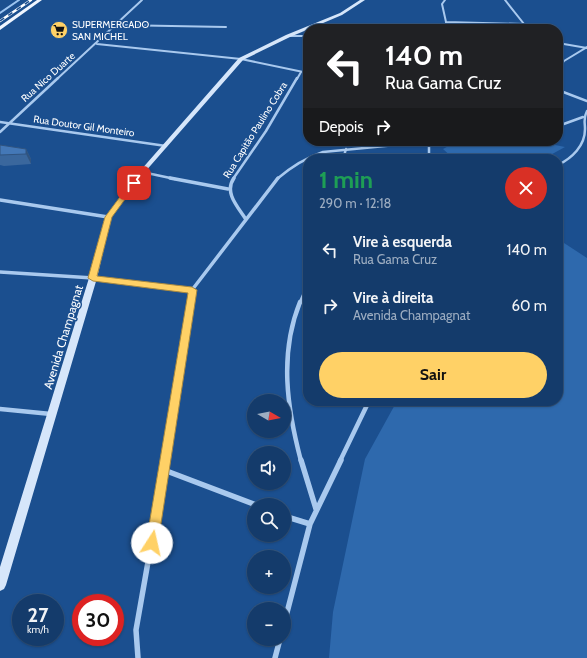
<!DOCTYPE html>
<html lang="pt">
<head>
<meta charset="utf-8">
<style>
  body { margin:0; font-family:Cabin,sans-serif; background:#214673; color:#f1f3f6; height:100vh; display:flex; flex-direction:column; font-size:15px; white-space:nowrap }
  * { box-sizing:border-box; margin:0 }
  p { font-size:13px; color:#9dadc1 }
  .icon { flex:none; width:22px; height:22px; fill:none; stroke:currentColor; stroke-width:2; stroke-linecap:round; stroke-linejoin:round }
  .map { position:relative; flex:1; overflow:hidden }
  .side { position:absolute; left:303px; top:154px; width:260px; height:252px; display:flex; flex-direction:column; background:#143b6b; border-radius:16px; box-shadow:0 1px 3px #0004,0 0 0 1px #33557e }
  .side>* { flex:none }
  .guide { position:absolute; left:303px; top:24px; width:260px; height:122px; border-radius:16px; box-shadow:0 1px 3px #0004,0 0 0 1px #33557e; background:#202124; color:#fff; overflow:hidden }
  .needle { width:26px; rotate:99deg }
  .tools { position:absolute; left:247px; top:394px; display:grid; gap:8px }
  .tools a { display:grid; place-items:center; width:44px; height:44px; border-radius:50%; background:#143b6b; box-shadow:0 1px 3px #0004,0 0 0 1px #33557e; font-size:20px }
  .speed { position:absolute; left:12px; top:594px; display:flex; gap:8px; font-size:20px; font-weight:700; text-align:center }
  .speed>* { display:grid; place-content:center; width:52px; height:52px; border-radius:50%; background:#143b6b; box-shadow:0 1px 3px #0004,0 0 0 1px #33557e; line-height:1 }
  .speed small { font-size:10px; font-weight:400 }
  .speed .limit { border:6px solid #d22; background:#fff; color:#111 }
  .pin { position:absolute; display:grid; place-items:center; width:34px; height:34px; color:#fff; margin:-17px; border-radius:8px; box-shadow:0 2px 6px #0006 }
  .me { position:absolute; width:44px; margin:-22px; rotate:10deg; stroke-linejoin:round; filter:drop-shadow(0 0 3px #0008) }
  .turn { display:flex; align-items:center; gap:14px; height:84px; padding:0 16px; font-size:18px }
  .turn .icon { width:52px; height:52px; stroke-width:2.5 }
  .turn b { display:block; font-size:28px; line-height:34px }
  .then { display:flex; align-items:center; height:38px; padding:0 16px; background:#0003; gap:8px; font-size:15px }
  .round { display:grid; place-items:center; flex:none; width:42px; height:42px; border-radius:21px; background:#214673 }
  .summary { display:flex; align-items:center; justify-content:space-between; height:68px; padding:0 16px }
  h1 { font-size:24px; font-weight:700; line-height:30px; color:#1e9e55 }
  .action { display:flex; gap:8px; margin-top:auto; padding:8px 16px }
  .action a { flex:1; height:46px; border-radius:24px; background:#ffd166; color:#111; font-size:16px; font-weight:700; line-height:46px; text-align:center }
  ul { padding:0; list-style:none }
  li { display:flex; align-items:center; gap:12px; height:56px; padding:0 16px }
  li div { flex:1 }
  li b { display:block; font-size:15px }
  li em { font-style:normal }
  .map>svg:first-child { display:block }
  .green { fill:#2e69ad }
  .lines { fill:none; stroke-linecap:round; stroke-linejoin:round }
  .stream { stroke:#9cc4f0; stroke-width:2 }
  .street-far4 { stroke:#a9c9ee; stroke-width:2 }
  .street-far3 { stroke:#a9c9ee; stroke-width:2.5 }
  .street-far2 { stroke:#a9c9ee; stroke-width:3.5 }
  .street-far1 { stroke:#a9c9ee; stroke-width:4.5 }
  .street { stroke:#a9c9ee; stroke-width:5.5 }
  .secondary { fill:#d6e6fa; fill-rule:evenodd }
  .primary { fill:#f0f6ff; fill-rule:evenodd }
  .rail-casing { stroke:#fff; stroke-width:2.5 }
  .rail { stroke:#1b4f8f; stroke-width:1.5; stroke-dasharray:5; stroke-linecap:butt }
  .wall { fill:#3a679d }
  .shaded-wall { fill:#305480 }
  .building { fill:#4478b7; stroke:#305480 }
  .route { fill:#ffd166; stroke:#a68842 }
  .labels { text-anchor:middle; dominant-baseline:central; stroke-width:3; stroke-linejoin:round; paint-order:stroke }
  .far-poi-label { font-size:10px; fill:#fff; stroke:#1b4f8f; text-anchor:start }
  .far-street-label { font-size:10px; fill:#fff; stroke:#1b4f8f }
  .street-label { font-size:12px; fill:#fff; stroke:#1b4f8f }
</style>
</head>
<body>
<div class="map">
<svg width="587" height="658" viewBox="0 0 587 658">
  <rect width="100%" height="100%" fill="#1b4f8f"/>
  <path class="green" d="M458 141H535L565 147 543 159H454L443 149Z
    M564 243 587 258V658H329L333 612 365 459 397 401H558V248Z"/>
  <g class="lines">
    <path class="stream" d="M0 13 19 0"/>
    <path class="street-far4" d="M445 0 442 4 446 22
      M505 0 528 29
      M117 25 226 27
      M446 29V22L524 24
      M288 36H308
      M558 43 587 48
      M97 44 241 59 308 73
      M558 68 564 61 587 47
      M57 79 142 0
      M297 79 301 72"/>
    <path class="street-far3" d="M558 90 587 101
      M0 122 166 146
      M561 125 583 117
      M0 132 58 78
      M429 143V159
      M343 159 346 149
      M558 165C572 158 585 146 585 129 585 122 583 118 587 111
      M142 172 175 179
      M233 179 266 131 297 78
      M277 179C291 167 305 158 323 152L437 141"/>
    <path class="street-far2" d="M170 178 228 189
      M234 178C224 192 237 206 245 218
      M0 200 108 217
      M0 272 93 278 192 290
      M190 303 192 290 278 178
      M300 303 308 285"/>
    <path class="street-far1" d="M300 302C279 354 287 408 301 461
      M0 409 51 414
      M165 461 190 302
      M340 461 369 401"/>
    <path class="street" d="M301 460 316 509
      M164 470 256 505
      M284 516 310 524
      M284 624 310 524 341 460
      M138 658 136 630 166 460
      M275 658 280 639"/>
    <path class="secondary" d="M360 0H365L342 15 290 37 243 60 144 173 111 217 97 278 6 585 4 589 0 591V567L89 278 105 217 140 171 239 58 286 35 340 13Z"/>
    <path class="primary" d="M37 0H42L0 30V26Z"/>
    <defs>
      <path id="rail" d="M0 21 31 0"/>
    </defs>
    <use href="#rail" class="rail-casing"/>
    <use href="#rail" class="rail"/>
  </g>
  <path class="wall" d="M0 145 26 149 31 159V164L4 166 0 165Z"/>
  <path class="shaded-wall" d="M26 149 31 159V164L26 154Z"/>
  <path class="building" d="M0 145 26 149V154L0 155Z"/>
  <path class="route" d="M131 182 137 183 112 217 97 276 192 287 197 290 158 543 156 547 152 549 147 547 146 543 188 293 93 281 88 278 105 217Z"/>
  <defs>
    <symbol id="supermarket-disc" viewBox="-11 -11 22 22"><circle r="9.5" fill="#ffd166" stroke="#1b4f8f"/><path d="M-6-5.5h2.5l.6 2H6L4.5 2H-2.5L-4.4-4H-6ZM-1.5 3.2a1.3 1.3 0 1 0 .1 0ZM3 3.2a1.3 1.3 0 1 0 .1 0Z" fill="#111"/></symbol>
  </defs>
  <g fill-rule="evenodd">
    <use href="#supermarket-disc" x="49" y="20" width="20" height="20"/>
  </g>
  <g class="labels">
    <g class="far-poi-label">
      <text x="72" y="24">SUPERMERCADO<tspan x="72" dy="12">SAN MICHEL</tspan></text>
    </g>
    <g class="far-street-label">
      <text transform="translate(48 77) rotate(-42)">Rua Nico Duarte</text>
      <text transform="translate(84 126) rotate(8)">Rua Doutor Gil Monteiro</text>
      <text transform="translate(255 130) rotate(-58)">Rua Capitão Paulino Cobra</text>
    </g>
    <g class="street-label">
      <text transform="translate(63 337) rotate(-73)">Avenida Champagnat</text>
    </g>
  </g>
</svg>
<div class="tools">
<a><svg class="needle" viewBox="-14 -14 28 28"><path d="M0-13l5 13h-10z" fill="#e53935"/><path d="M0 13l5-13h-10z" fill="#9dadc1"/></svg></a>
<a><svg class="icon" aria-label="sound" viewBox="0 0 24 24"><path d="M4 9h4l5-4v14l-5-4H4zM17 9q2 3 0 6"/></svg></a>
<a><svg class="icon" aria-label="search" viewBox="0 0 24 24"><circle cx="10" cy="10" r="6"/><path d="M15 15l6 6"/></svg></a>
<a>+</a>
<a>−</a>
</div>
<div class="speed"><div>27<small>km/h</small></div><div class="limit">30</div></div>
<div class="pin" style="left:134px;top:183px;background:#d93025"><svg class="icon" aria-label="arrive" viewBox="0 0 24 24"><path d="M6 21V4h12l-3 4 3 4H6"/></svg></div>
<svg class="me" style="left:152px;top:543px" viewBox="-20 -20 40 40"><circle r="19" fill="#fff"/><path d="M0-13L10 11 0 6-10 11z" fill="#ffd166"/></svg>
<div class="guide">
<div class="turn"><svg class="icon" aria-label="left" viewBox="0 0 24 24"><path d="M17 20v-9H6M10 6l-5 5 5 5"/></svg><div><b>140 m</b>Rua Gama Cruz</div></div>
<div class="then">Depois<svg class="icon" aria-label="right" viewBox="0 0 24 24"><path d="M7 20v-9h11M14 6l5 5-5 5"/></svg></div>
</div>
<section class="side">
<div class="summary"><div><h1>1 min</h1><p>290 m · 12:18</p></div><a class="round" style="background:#d93025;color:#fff"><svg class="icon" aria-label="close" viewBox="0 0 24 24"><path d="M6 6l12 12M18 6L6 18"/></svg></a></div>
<ul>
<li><svg class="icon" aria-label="left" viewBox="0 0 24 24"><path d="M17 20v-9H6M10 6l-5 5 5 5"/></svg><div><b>Vire à esquerda</b><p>Rua Gama Cruz</p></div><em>140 m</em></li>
<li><svg class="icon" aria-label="right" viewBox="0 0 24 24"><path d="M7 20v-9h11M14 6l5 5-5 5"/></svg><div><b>Vire à direita</b><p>Avenida Champagnat</p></div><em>60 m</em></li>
</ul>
<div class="action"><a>Sair</a></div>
</section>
</div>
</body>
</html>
